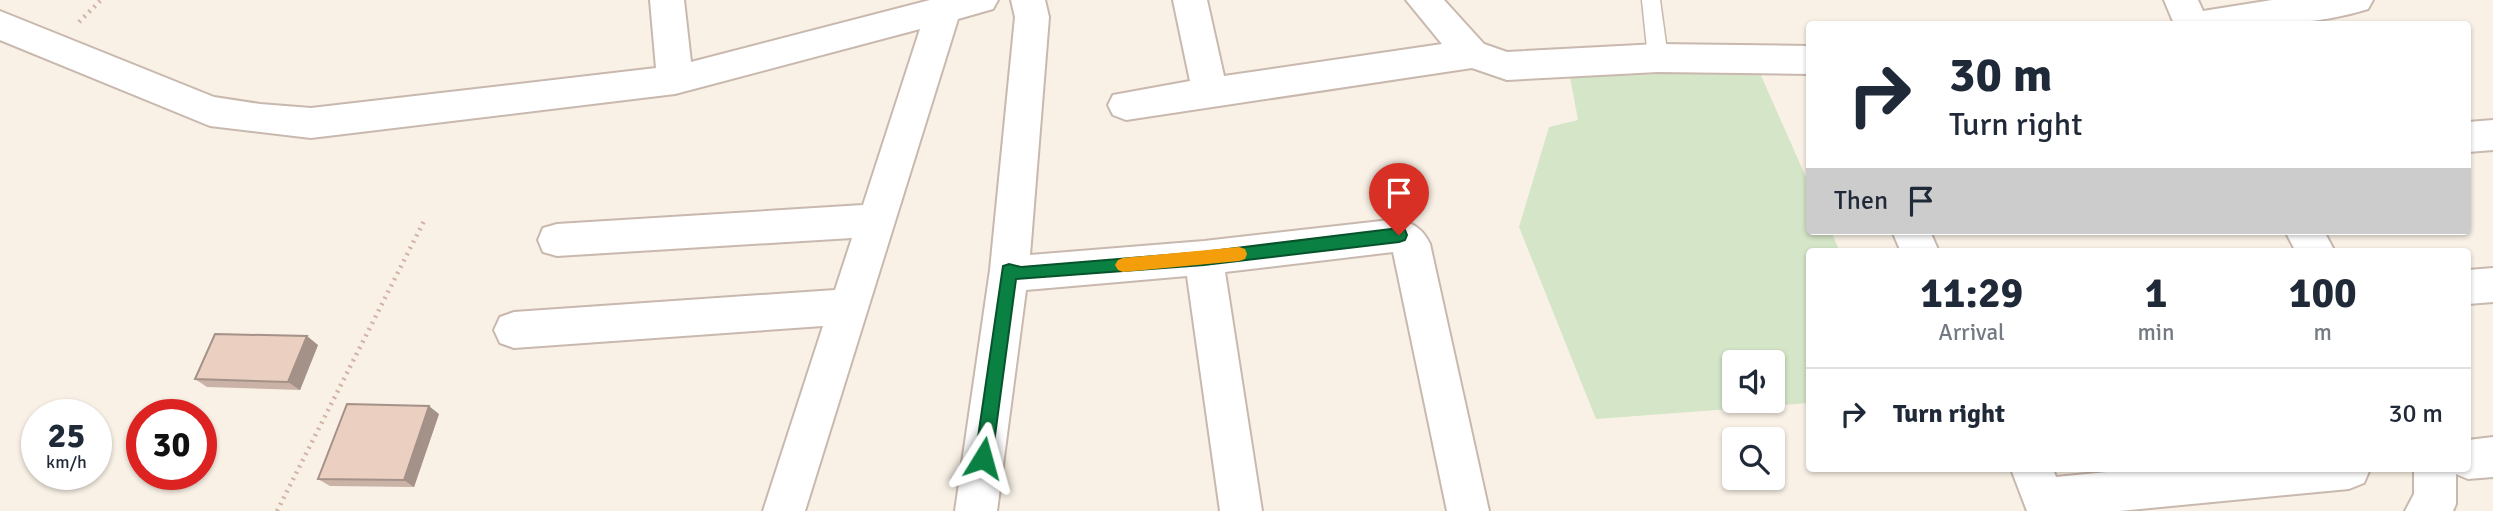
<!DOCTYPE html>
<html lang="en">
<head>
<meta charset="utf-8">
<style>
  body { margin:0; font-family:Signika,sans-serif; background:#f6f6f7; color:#1f2937; height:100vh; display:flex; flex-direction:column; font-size:26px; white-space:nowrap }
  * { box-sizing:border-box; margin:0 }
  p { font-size:23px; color:#747a83 }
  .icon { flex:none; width:38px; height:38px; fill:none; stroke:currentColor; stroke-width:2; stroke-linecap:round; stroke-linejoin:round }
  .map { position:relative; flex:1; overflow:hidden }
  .drawer { position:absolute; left:1806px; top:248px; width:665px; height:224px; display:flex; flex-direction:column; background:#fff; border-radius:7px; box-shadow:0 2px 5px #0004 }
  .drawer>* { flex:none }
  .top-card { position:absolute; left:1806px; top:21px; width:665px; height:214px; border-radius:7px; box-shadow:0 2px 5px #0004; background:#fff; color:#1f2937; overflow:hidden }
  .buttons { position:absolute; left:1722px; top:350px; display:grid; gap:14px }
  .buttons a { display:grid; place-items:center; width:63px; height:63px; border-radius:7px; background:#fff; box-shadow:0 2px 5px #0004; font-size:35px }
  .speed { position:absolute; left:21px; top:399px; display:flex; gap:14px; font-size:35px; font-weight:700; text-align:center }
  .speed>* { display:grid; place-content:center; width:91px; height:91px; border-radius:50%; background:#fff; box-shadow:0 2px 5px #0004; line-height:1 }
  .speed small { font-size:18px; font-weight:400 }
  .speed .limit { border:10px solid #d22; background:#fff; color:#111 }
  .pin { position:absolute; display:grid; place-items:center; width:60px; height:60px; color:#fff; margin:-72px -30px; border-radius:50% 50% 50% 0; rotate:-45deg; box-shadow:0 0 7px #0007 }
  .pin .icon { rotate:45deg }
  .me { position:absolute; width:77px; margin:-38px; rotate:8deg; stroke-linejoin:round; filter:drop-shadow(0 0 5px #0008) }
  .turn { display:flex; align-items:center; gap:24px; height:147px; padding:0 28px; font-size:32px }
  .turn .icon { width:91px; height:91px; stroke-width:2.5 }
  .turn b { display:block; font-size:49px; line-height:60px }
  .then { display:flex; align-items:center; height:66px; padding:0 28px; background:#0003; gap:14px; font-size:26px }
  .eta { display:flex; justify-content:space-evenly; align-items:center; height:119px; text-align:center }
  .eta b { font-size:42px; font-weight:700; line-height:49px }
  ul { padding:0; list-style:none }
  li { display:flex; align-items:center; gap:21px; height:91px; padding:0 28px; border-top:2px solid #e0e1e3 }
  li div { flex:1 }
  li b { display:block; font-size:26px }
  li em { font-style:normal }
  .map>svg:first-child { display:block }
  .green { fill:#d5e5c7; fill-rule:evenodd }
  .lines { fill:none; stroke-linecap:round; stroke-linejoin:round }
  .service-casing { stroke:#c9b8ae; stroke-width:3 }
  .minor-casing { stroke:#c9b8ae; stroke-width:4 }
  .path { stroke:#d0b3a5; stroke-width:4.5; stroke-dasharray:2 5; stroke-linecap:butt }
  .service { fill:#fff; fill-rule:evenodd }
  .minor { fill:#fff; fill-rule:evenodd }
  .wall { fill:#cab2a6 }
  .shaded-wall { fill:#a49187 }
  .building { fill:#ebcfc1; stroke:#a49187; stroke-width:2 }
  .route { fill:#0b8043; stroke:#07532c; stroke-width:2 }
  .slow { fill:#f59e0b }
</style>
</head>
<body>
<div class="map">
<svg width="2493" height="511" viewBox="0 0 2493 511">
  <rect width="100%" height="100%" fill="#f9f1e6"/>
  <path class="green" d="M1759 71 1809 184 1810 231H1831L1840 252H1810L1809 403 1596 419 1519 227 1549 127 1578 120 1570 77ZM1734 362H1773V401H1734Z"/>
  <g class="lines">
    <defs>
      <path id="service" d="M1642 0H1660L1668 58 1665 63 1658 66 1651 63 1648 58Z"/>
      <path id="minor" d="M650 0H684L691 62 930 0H998L993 9 958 19 805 511H763L823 326 514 348 500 343 494 330 500 317 514 312 835 290 852 238 557 256 543 252 538 240 543 228 557 224 863 205 920 29 675 94 311 138 210 126 0 40V11L214 97 260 104 311 108 656 68Z
        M1011 0H1045L1049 17 1030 255 1204 241 1399 219C1414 224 1423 229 1430 244L1489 511H1447L1393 252 1225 272 1262 511H1220L1187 276 1026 290 997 511H955L990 270 1015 17Z
        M1173 0H1207L1224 76 1442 44 1406 0H1444L1484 44 1507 52 1658 44 1810 46V74L1658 72 1507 80 1472 68 1126 120 1113 115 1108 105 1113 95 1190 81Z
        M2164 0H2198L2203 11 2272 0H2373L2368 9C2306 29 2238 24 2174 24Z
        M2493 120V150L2468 152V122Z
        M1892 231H1930L1939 252H1901Z
        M2285 231H2324L2335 252H2296Z
        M2493 268V302L2468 304V270Z
        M2493 437V477L2468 479 2456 474V504L2453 511H2405L2414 494V469H2468V440Z
        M2011 469H2053L2056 477 2137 469H2370L2364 483 2349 489 2119 511H2027Z"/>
    </defs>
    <use href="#service" class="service-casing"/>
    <use href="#minor" class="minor-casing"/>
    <path class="path" d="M79 22 101 0
      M277 511 424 221"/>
    <use href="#service" class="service"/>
    <use href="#minor" class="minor"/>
  </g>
  <path class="wall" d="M318 345 300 390 207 387 195 379Z
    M439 414 414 487 330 486 318 479Z"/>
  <path class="shaded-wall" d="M307 336 318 345 300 390 288 382Z
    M429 406 439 414 414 487 404 480Z"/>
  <path class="building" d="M215 334 307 336 288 382 195 379Z
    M347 404 429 406 404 480 318 479Z"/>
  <path class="route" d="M1399 228 1405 230 1407 235 1405 240 1399 242 1204 265 1016 279 992 458 989 463 983 466 977 463 975 458 1003 266 1009 264 1021 267 1204 252Z"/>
  <path class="slow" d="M1239 247 1245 249 1247 254 1245 259 1239 261 1123 272 1118 270 1115 265 1118 260 1123 258Z"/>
</svg>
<div class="buttons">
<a><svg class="icon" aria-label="sound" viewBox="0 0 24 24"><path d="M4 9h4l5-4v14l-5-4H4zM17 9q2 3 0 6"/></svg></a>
<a><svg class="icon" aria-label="search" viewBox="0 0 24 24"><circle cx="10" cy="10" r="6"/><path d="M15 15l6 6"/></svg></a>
</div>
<div class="speed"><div>25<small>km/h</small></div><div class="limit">30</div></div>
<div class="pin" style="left:1399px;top:235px;background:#d93025"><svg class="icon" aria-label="arrive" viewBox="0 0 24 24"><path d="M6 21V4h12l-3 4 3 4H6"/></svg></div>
<svg class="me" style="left:983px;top:458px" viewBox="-20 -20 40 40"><path d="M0-17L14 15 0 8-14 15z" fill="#0b8043" stroke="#fff" stroke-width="4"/></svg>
<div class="top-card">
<div class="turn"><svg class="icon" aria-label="right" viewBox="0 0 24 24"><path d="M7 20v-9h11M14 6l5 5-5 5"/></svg><div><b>30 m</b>Turn right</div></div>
<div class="then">Then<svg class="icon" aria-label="arrive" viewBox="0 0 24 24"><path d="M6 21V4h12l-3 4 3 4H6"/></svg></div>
</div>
<section class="drawer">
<div class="eta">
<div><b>11:29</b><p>Arrival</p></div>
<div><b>1</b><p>min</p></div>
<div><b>100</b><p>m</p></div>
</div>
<ul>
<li><svg class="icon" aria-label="right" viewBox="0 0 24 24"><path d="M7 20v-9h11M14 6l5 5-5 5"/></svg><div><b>Turn right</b></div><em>30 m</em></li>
</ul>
</section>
</div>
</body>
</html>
